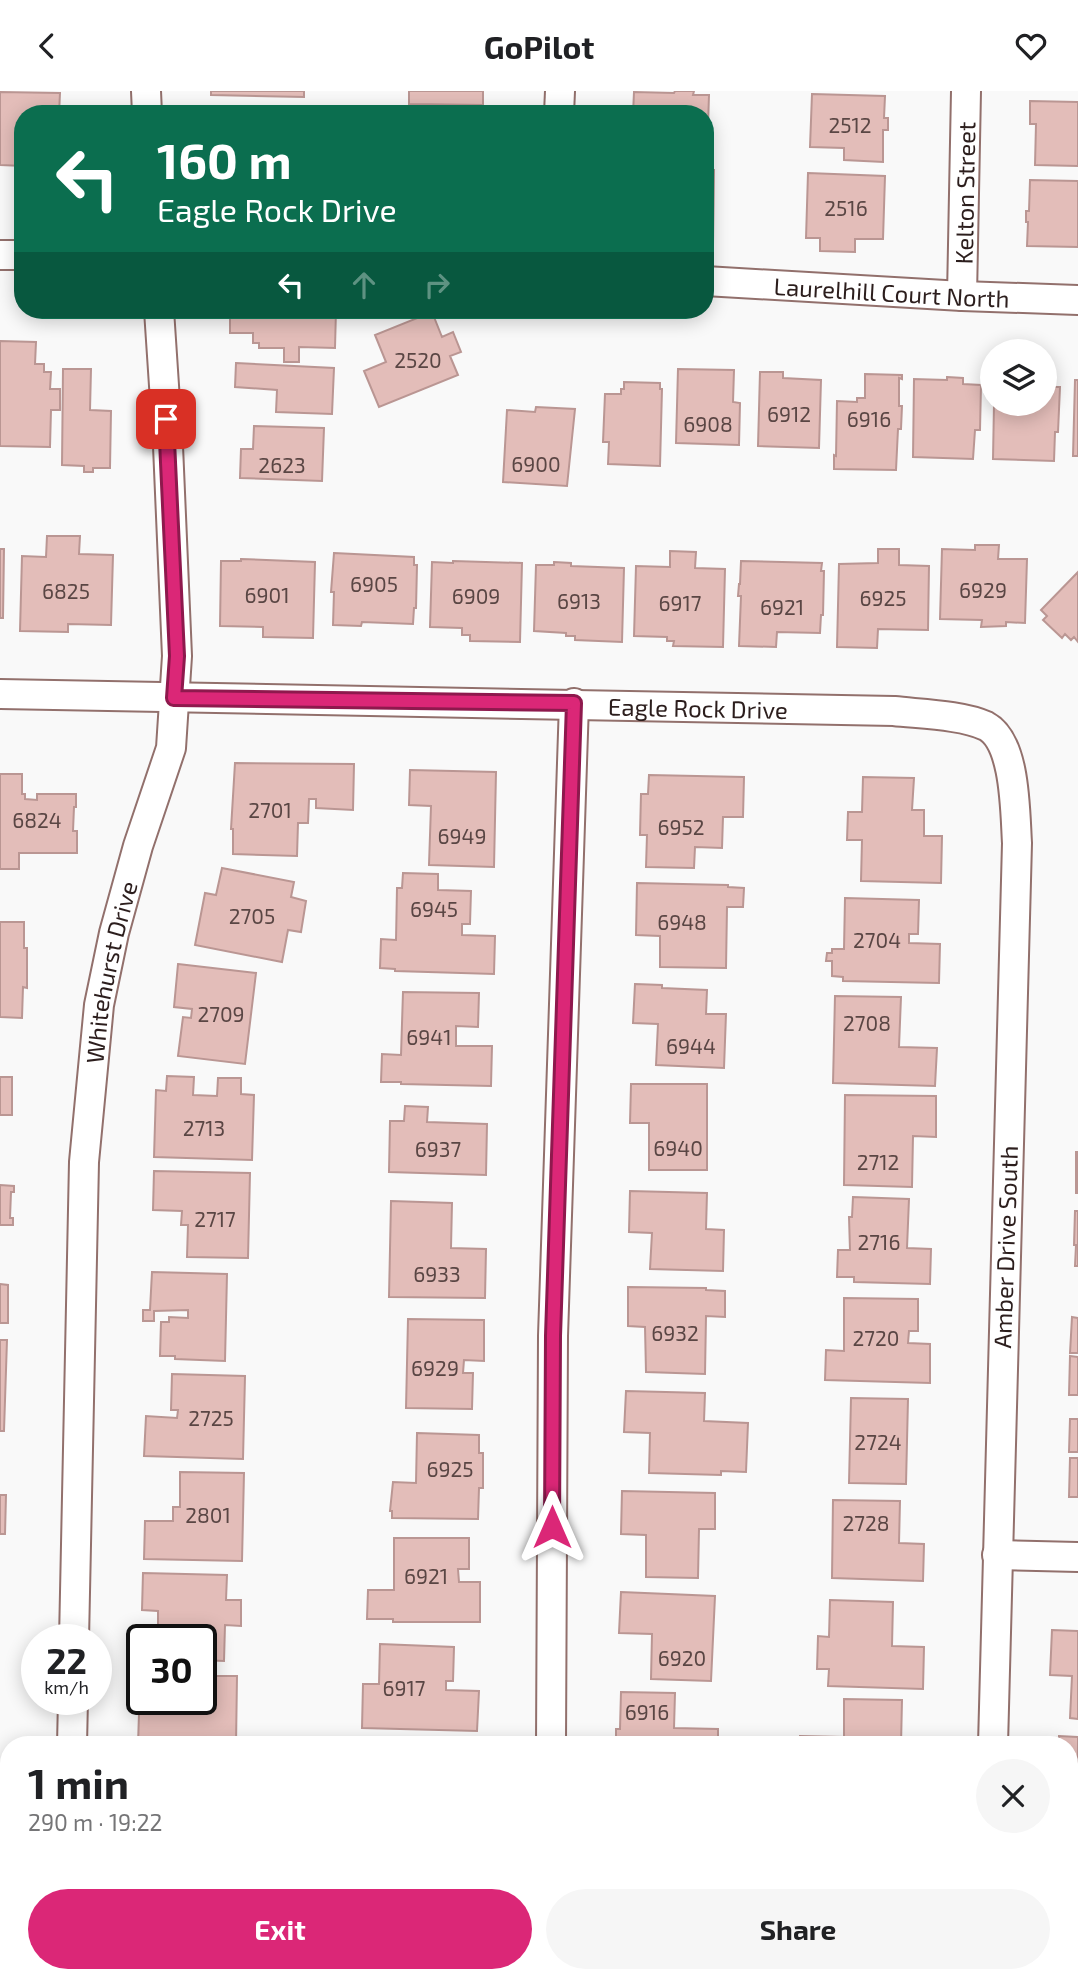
<!DOCTYPE html>
<html lang="en">
<head>
<meta charset="utf-8">
<style>
  body { margin:0; font-family:"Exo 2",sans-serif; background:#f6f6f6; color:#202124; height:100vh; display:flex; flex-direction:column; font-size:26px; white-space:nowrap }
  * { box-sizing:border-box; margin:0 }
  p { font-size:23px; color:#757577 }
  .icon { flex:none; width:38px; height:38px; fill:none; stroke:currentColor; stroke-width:2; stroke-linecap:round; stroke-linejoin:round }
  .map { position:relative; flex:1; overflow:hidden }
  .details { position:absolute; left:0px; top:1645px; width:1078px; height:247px; display:flex; flex-direction:column; background:#fff; border-radius:28px 28px 0 0; box-shadow:0 4px 18px #0003 }
  .details>* { flex:none }
  .guide { position:absolute; left:14px; top:14px; width:700px; height:214px; border-radius:28px; box-shadow:0 4px 18px #0003; background:#0b6e4f; color:#fff; overflow:hidden }
  .controls { position:absolute; left:980px; top:248px; display:grid; gap:14px }
  .controls a { display:grid; place-items:center; width:77px; height:77px; border-radius:50%; background:#fff; box-shadow:0 4px 18px #0003; font-size:35px }
  .speed { position:absolute; left:21px; top:1533px; display:flex; gap:14px; font-size:35px; font-weight:700; text-align:center }
  .speed>* { display:grid; place-content:center; width:91px; height:91px; border-radius:50%; background:#fff; box-shadow:0 4px 18px #0003; line-height:1 }
  .speed small { font-size:18px; font-weight:400 }
  .speed .limit { border:4px solid #111; border-radius:10px; background:#fff; color:#111 }
  .pin { position:absolute; display:grid; place-items:center; width:60px; height:60px; color:#fff; margin:-30px; border-radius:14px; box-shadow:0 4px 10px #0006 }
  .me { position:absolute; width:77px; margin:-38px; rotate:0deg; stroke-linejoin:round; filter:drop-shadow(0 0 5px #0008) }
  .turn { display:flex; align-items:center; gap:24px; height:147px; padding:0 28px; font-size:32px }
  .turn .icon { width:91px; height:91px; stroke-width:2.5 }
  .turn b { display:block; font-size:49px; line-height:60px }
  .lanes { display:flex; align-items:center; height:66px; padding:0 28px; background:#0003; justify-content:center; gap:35px; direction:ltr }
  .lanes .off { opacity:.35 }
  .round { display:grid; place-items:center; flex:none; width:74px; height:74px; border-radius:37px; background:#f6f6f6 }
  .summary { display:flex; align-items:center; justify-content:space-between; height:119px; padding:0 28px }
  h1 { font-size:42px; font-weight:700; line-height:52px }
  .primary-button { display:flex; gap:14px; margin-top:auto; padding:14px 28px }
  .primary-button a { flex:1; height:80px; border-radius:42px; background:#db2777; color:#fff; font-size:28px; font-weight:700; line-height:80px; text-align:center }
  .primary-button a+a { background:#f6f6f6; color:#202124 }
  header { display:flex; justify-content:space-between; align-items:center; height:91px; padding:0 28px; background:#fff; font-size:32px; font-weight:700 }
  .map>svg:first-child { display:block }
  .building { fill:#e3bdb9; stroke:#ba9693; stroke-width:2 }
  .lines { fill:none; stroke-linecap:round; stroke-linejoin:round }
  .street-casing { stroke:#92706c; stroke-width:32 }
  .street { stroke:#fff; stroke-width:28 }
  .route-casing { stroke:#8e194d; stroke-width:18 }
  .route { stroke:#db2777; stroke-width:12 }
  .labels { text-anchor:middle; dominant-baseline:central; stroke-width:6; stroke-linejoin:round; paint-order:stroke }
  .number-label { font-size:21px; fill:#5a4644 }
  .street-label { font-size:24px; fill:#2c1e1d; stroke:#fff }
</style>
</head>
<body>
<header><svg class="icon" aria-label="back" viewBox="0 0 24 24"><path d="M15 5l-7 7 7 7"/></svg>GoPilot<svg class="icon" aria-label="heart" viewBox="0 0 24 24"><path d="M12 20l-8-8c-3-5 5-10 8-4 3-6 11-1 8 4z"/></svg></header>
<div class="map">
<svg width="1078" height="1891" viewBox="0 0 1078 1891">
  <rect width="100%" height="100%" fill="#f9f9f9"/>
  <path class="building" d="M211 0H304V6L211 4Z
    M409 0H483V14L409 13Z
    M675 0H694L693 4H709L707 65H705V23H633L634 1 674 2Z
    M0 1 60 2 59 23H23V75L0 74Z
    M812 3 885 5 884 27H888V39H883V71L844 69V57L810 56Z
    M1030 10 1078 11V75L1035 74 1036 33H1030Z
    M211 17 317 19V23H211Z
    M705 79H714L713 155H705Z
    M808 82 885 85 883 148H855V161L820 160V147H806Z
    M1030 89 1078 90V156L1027 155 1028 131H1026V120H1029Z
    M230 219H336L335 257 299 256V271H284V257H259V252H253V242H230Z
    M432 221 442 246 453 241 461 261 450 265 458 284 379 316 364 280 386 271 375 244Z
    M0 250 36 251 35 273H44V281H51L50 298H60V319H51L50 356 0 355Z
    M236 272 334 277 332 323 276 321 277 299 235 296Z
    M63 278H91L90 319 111 320 110 377H93V381H84V375L62 374Z
    M678 278 734 279 733 311 740 312 739 354 676 352Z
    M760 281H783V287L821 289 819 357 758 355Z
    M865 283 902 284V288L899 287V315H902L901 338H898L896 379 834 378V364L836 365 837 310 857 311V307H865Z
    M947 286 963 287V293L981 294 980 339H975L973 368 913 366 914 288 947 289Z
    M1075 289H1078V365H1073Z
    M624 291 660 292V298H662L660 375 608 373 609 351H603L605 303H621V298H624Z
    M1045 296H1060L1058 341H1055L1054 370 993 368 994 313H1045Z
    M536 316 575 318 567 395 503 391 507 319 535 321Z
    M254 335 324 337 322 390 240 387 241 358H253Z
    M47 445H80L79 463 113 464 111 534 68 533V541L20 540 22 465 46 466Z
    M975 454H999L998 468H1027L1025 532 1006 531V535L981 536 982 529 940 528 942 458 975 459Z
    M0 458H4L3 527H0Z
    M878 458H899V474L929 475 928 539 878 538 877 557 837 556 839 473 878 472Z
    M670 460 696 461 695 477 725 478 723 556 673 555 674 550H667V546L634 545 636 475 670 476Z
    M334 462 414 466V474H417L416 517H414L413 533 362 531 361 535 333 534 334 501H331Z
    M241 468 315 471 313 547 263 546V536L220 535 221 470H241Z
    M453 470 522 472 520 551 470 550V544H462V537L430 536 432 471 453 472Z
    M741 470 822 472 821 480H824L823 524H821L820 542 777 541 776 556 739 555 741 505H738L739 493H740Z
    M554 471 571 472V475L624 477 622 551 575 549V545H566V542L534 540 536 474H554Z
    M1078 481V551L1074 546 1071 549 1065 543 1062 547 1043 529 1047 525 1041 519Z
    M235 672 354 673 353 719 316 717V708H309L308 732H298L297 765 233 763V738H231Z
    M410 679 496 681 494 776 429 774 431 715 409 714Z
    M0 683H22V703H25V708L37 709V703H76V716H74L73 740H77V762H19V778H0Z
    M649 684 744 686 743 726H723L722 757 695 756 694 777 646 776 647 744H640L641 703H648Z
    M863 686 914 687 912 719H924V745H942L941 792 861 790 862 749H847L848 721H862Z
    M222 777 294 791 291 806 306 810 301 841 288 839 282 871 195 854 205 802 216 804Z
    M403 782 438 783V799L471 800 470 833H462V844L495 845 494 883 395 880V878L380 877 381 848 396 849 397 797H402Z
    M637 792 728 794V796L744 797 743 816H727L726 877 660 876V845L636 844Z
    M845 807 919 809 918 843H909V852L940 853 939 892 843 890V886L832 885V870H826L827 862H832V858H844Z
    M0 831H24V857H27V897L23 896 22 927 0 926Z
    M178 873 256 882 245 973 178 965 183 926 191 927 192 918 174 916Z
    M635 893 662 894V897L707 899 706 923H726L724 977 656 974 658 933 633 932Z
    M403 901 479 902 478 936 456 935V955H492L491 995 401 993V991H381L382 963 401 964Z
    M835 905 901 906 899 956 937 957 935 995 833 992Z
    M167 985 194 986 193 1004 217 1005 218 987H241V1003L254 1004 252 1069 154 1066 156 999 166 1000Z
    M0 986H12V1024H0Z
    M631 993H707V1079H649V1032H630Z
    M845 1004 936 1005V1046L913 1045 912 1096 844 1094Z
    M405 1015 428 1016 427 1031 487 1033 486 1084 389 1081 390 1030H404Z
    M1076 1061H1078V1102H1076Z
    M154 1080 250 1082 248 1167 187 1166 188 1134H181L182 1120 153 1119Z
    M0 1094 14 1095V1101H11L10 1127H13V1134H0Z
    M630 1100 707 1102 706 1138 724 1139 723 1180 650 1178 652 1142 629 1141Z
    M853 1106 909 1108 907 1157 931 1158 930 1193 854 1191V1186H837L838 1159H850L849 1126H852Z
    M391 1110 452 1112 451 1157 486 1158 485 1207 389 1206Z
    M1075 1120H1078V1175H1075L1076 1154H1074Z
    M152 1181 227 1183 225 1270 175 1268V1265H160L161 1231H169V1226L188 1227V1219L154 1220V1230H143V1219H150Z
    M0 1193 8 1194V1232H0Z
    M628 1196 706 1197V1199L725 1200V1226L706 1225 705 1283 646 1281 645 1236 628 1235Z
    M844 1207 918 1208V1240H909L908 1252 930 1253V1292L825 1289 826 1259 844 1260Z
    M1072 1226 1078 1227V1262H1070Z
    M408 1228 484 1229V1270L464 1269 463 1282H473L472 1318 406 1317Z
    M0 1249H7L4 1340H0Z
    M1070 1265 1078 1266V1304H1069Z
    M172 1283 245 1285 243 1368 144 1365 146 1325 177 1327 178 1319H171Z
    M626 1300 705 1302 704 1330 748 1332 746 1381 721 1380V1384L649 1382 650 1342 624 1341Z
    M851 1307 908 1308 906 1393 849 1392Z
    M1070 1328H1078V1361H1069Z
    M417 1342 479 1344V1362H483V1397H479L478 1428 392 1427V1420H390L393 1391 416 1392Z
    M1070 1367H1078V1406H1069Z
    M180 1381 244 1382 242 1470 144 1468 145 1430H173V1416H180Z
    M622 1400 715 1402V1438H699L698 1487 646 1486V1444L621 1443Z
    M0 1404H6L5 1443H0Z
    M833 1409 900 1410 899 1452 924 1453 923 1490 832 1487Z
    M394 1447H469V1478H458L459 1491H480V1531H393V1528H367L368 1499H394Z
    M143 1482 227 1484 226 1509H241V1535L225 1534 224 1570 201 1569V1549H158V1520L142 1519Z
    M621 1501 715 1505 711 1590 651 1588 652 1543 619 1542Z
    M830 1509 893 1511 892 1555 924 1556 923 1598 828 1595 829 1578H817L818 1545 829 1546Z
    M1052 1539 1078 1540V1628L1070 1627 1072 1585 1050 1584Z
    M380 1553 454 1556 453 1590H446V1599L479 1600 477 1640 362 1637 363 1593H379Z
    M201 1585H237L236 1654H138L139 1622 165 1623V1608H201Z
    M621 1601 675 1602 674 1637 718 1638V1654H616V1638H620Z
    M844 1608 902 1609 901 1654H800V1645L844 1646Z
    M1059 1645 1078 1646V1723L1077 1720H1069V1685H1077L1078 1681H1069V1654H1059Z
    M1069 1786H1078V1824H1069Z
    M1072 1845H1078V1891H1056L1057 1885H1072Z
    M355 1883H428L450 1891H352Z
    M631 1883H699V1891H630Z
    M829 1883H915V1891H833V1887L829 1886Z"/>
  <g class="lines">
    <defs>
      <g id="street">
        <path d="M146 0 147 23"/>
        <path d="M559 23 560 0"/>
        <path d="M0 164H23"/>
        <path id="s1" d="M705 190 962 205 1078 209"/>
        <path id="s2" d="M962 205 966 0"/>
        <path id="s3" d="M0 603 894 620C920 623 963 624 986 635 1016 651 1015 721 1017 752L993 1654"/>
        <path d="M997 1464 1078 1466"/>
        <path id="s4" d="M74 1549 84 1071 99 914 114 842 138 755 171 657 177 565 168 355 159 219"/>
        <path d="M72 1654 73 1608"/>
        <path d="M551 1654 553 1245 574 612"/>
        <path d="M67 1891V1883"/>
        <path d="M532 1891 533 1883"/>
        <path d="M988 1891V1883"/>
      </g>
    </defs>
    <use href="#street" class="street-casing"/>
    <use href="#street" class="street"/>
  </g>
  <g class="lines">
    <defs>
      <path id="route" d="M166 328 177 565 174 607 574 612 553 1245 552 1436"/>
    </defs>
    <use href="#route" class="route-casing"/>
    <use href="#route" class="route"/>
  </g>
  <g class="labels">
    <g class="number-label">
      <text x="850" y="33">2512</text>
      <text x="846" y="116">2516</text>
      <text x="418" y="268">2520</text>
      <text x="789" y="322">6912</text>
      <text x="869" y="327">6916</text>
      <text x="708" y="332">6908</text>
      <text x="536" y="372">6900</text>
      <text x="282" y="373">2623</text>
      <text x="374" y="492">6905</text>
      <text x="983" y="498">6929</text>
      <text x="66" y="499">6825</text>
      <text x="267" y="503">6901</text>
      <text x="476" y="504">6909</text>
      <text x="883" y="506">6925</text>
      <text x="579" y="509">6913</text>
      <text x="680" y="511">6917</text>
      <text x="782" y="515">6921</text>
      <text x="270" y="718">2701</text>
      <text x="37" y="728">6824</text>
      <text x="681" y="735">6952</text>
      <text x="462" y="744">6949</text>
      <text x="434" y="817">6945</text>
      <text x="252" y="824">2705</text>
      <text x="682" y="830">6948</text>
      <text x="877" y="848">2704</text>
      <text x="221" y="922">2709</text>
      <text x="867" y="931">2708</text>
      <text x="429" y="945">6941</text>
      <text x="691" y="954">6944</text>
      <text x="204" y="1036">2713</text>
      <text x="678" y="1056">6940</text>
      <text x="438" y="1057">6937</text>
      <text x="878" y="1070">2712</text>
      <text x="215" y="1127">2717</text>
      <text x="879" y="1150">2716</text>
      <text x="437" y="1182">6933</text>
      <text x="675" y="1241">6932</text>
      <text x="876" y="1246">2720</text>
      <text x="435" y="1276">6929</text>
      <text x="211" y="1326">2725</text>
      <text x="878" y="1350">2724</text>
      <text x="450" y="1377">6925</text>
      <text x="208" y="1423">2801</text>
      <text x="866" y="1431">2728</text>
      <text x="426" y="1484">6921</text>
      <text x="682" y="1566">6920</text>
      <text x="404" y="1596">6917</text>
      <text x="647" y="1620">6916</text>
    </g>
    <g class="street-label">
      <text stroke="none"><textPath href="#s2" startOffset="103">Kelton Street</textPath></text>
      <text stroke="none"><textPath href="#s1" startOffset="187">Laurelhill Court North</textPath></text>
      <text stroke="none"><textPath href="#s3" startOffset="698">Eagle Rock Drive</textPath></text>
      <text stroke="none"><textPath href="#s4" startOffset="670">Whitehurst Drive</textPath></text>
      <text transform="translate(1005 1156) rotate(-88)">Amber Drive South</text>
    </g>
  </g>
</svg>
<div class="controls">
<a><svg class="icon" aria-label="layers" viewBox="0 0 24 24"><path d="M12 4l9 5-9 5-9-5zM3 14l9 5 9-5"/></svg></a>
</div>
<div class="speed"><div>22<small>km/h</small></div><div class="limit">30</div></div>
<div class="pin" style="left:166px;top:328px;background:#d93025"><svg class="icon" aria-label="arrive" viewBox="0 0 24 24"><path d="M6 21V4h12l-3 4 3 4H6"/></svg></div>
<svg class="me" style="left:552px;top:1436px" viewBox="-20 -20 40 40"><path d="M0-17L14 15 0 8-14 15z" fill="#db2777" stroke="#fff" stroke-width="4"/></svg>
<div class="guide">
<div class="turn"><svg class="icon" aria-label="left" viewBox="0 0 24 24"><path d="M17 20v-9H6M10 6l-5 5 5 5"/></svg><div><b>160 m</b>Eagle Rock Drive</div></div>
<div class="lanes"><svg class="icon" aria-label="left" viewBox="0 0 24 24"><path d="M17 20v-9H6M10 6l-5 5 5 5"/></svg><svg class="icon off" aria-label="ahead" viewBox="0 0 24 24"><path d="M12 20V5M6 11l6-6 6 6"/></svg><svg class="icon off" aria-label="right" viewBox="0 0 24 24"><path d="M7 20v-9h11M14 6l5 5-5 5"/></svg></div>
</div>
<section class="details">
<div class="summary"><div><h1>1 min</h1><p>290 m · 19:22</p></div><a class="round"><svg class="icon" aria-label="close" viewBox="0 0 24 24"><path d="M6 6l12 12M18 6L6 18"/></svg></a></div>
<div class="primary-button"><a>Exit</a><a>Share</a></div>
</section>
</div>
</body>
</html>
